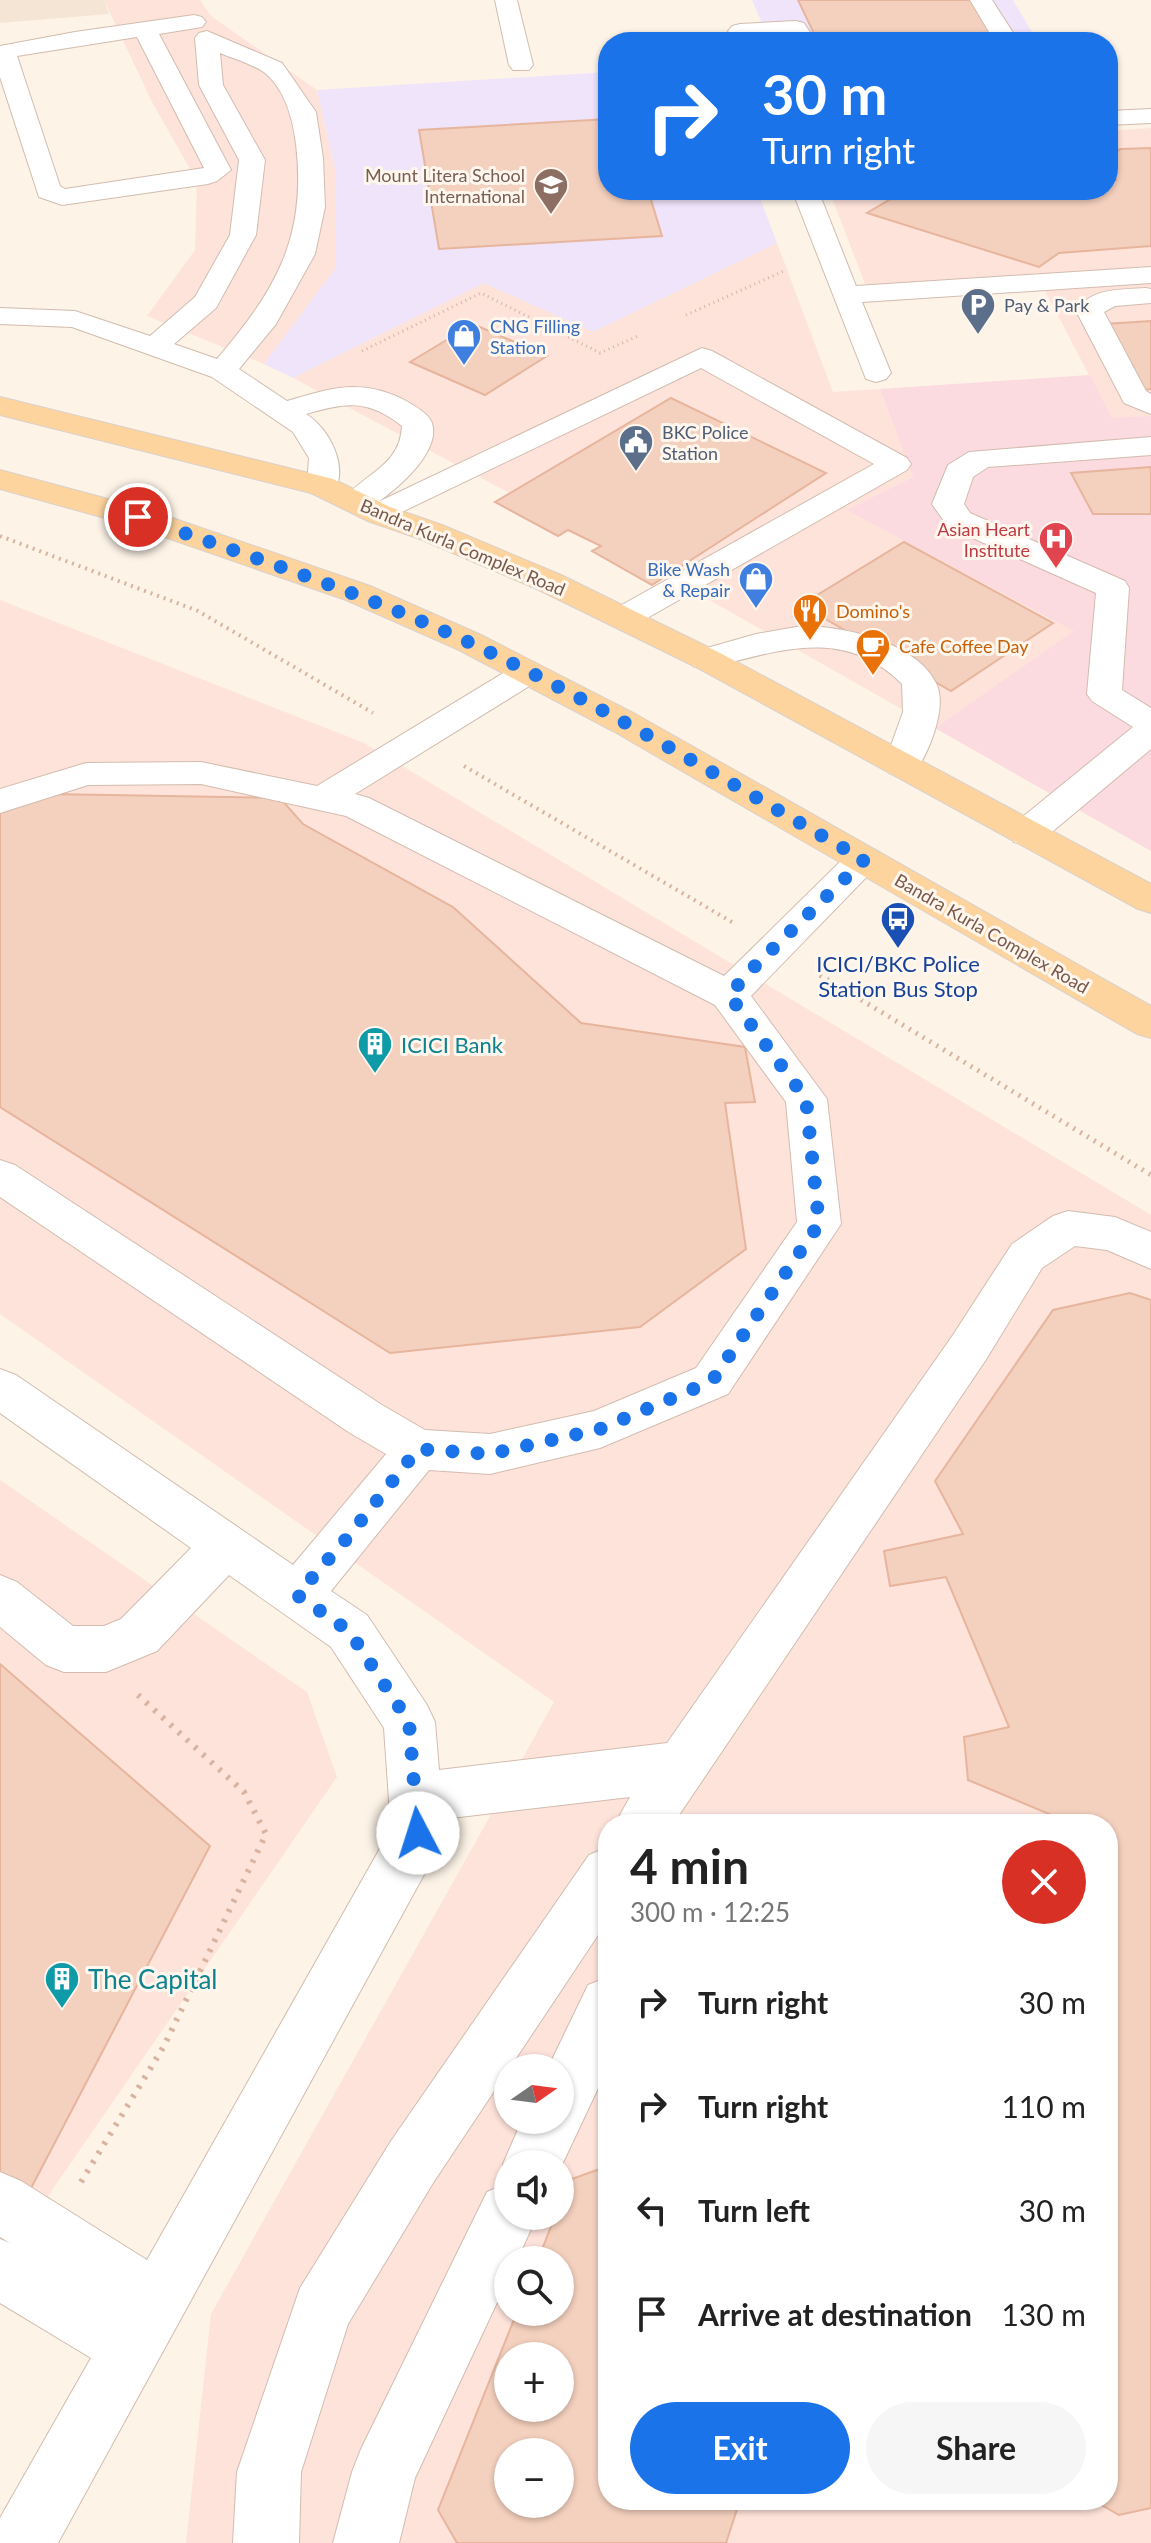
<!DOCTYPE html>
<html lang="en">
<head>
<meta charset="utf-8">
<style>
  body { margin:0; font-family:Lato,sans-serif; background:#f6f6f6; color:#222; height:100vh; display:flex; flex-direction:column; font-size:30px; white-space:nowrap }
  * { box-sizing:border-box; margin:0 }
  p { font-size:26px; color:#767676 }
  .icon { flex:none; width:44px; height:44px; fill:none; stroke:currentColor; stroke-width:2; stroke-linecap:round; stroke-linejoin:round }
  .map { position:relative; flex:1; overflow:hidden }
  .drawer { position:absolute; left:598px; top:1814px; width:520px; height:696px; display:flex; flex-direction:column; background:#fff; border-radius:32px; box-shadow:0 2px 6px #0004 }
  .drawer>* { flex:none }
  .hud { position:absolute; left:598px; top:32px; width:520px; height:168px; border-radius:32px; box-shadow:0 2px 6px #0004; background:#1a73e8; color:#fff; overflow:hidden }
  .needle { width:52px; rotate:76deg }
  .buttons { position:absolute; left:494px; top:2054px; display:grid; gap:16px }
  .buttons a { display:grid; place-items:center; width:80px; height:80px; border-radius:50%; background:#fff; box-shadow:0 2px 6px #0004; font-size:40px }
  .pin { position:absolute; display:grid; place-items:center; width:68px; height:68px; color:#fff; margin:-34px; border:4px solid #fff; border-radius:50%; box-shadow:0 2px 8px #0007 }
  .me { position:absolute; width:88px; margin:-44px; rotate:355deg; stroke-linejoin:round; filter:drop-shadow(0 0 6px #0008) }
  .turn { display:flex; align-items:center; gap:28px; height:168px; padding:0 32px; font-size:36px }
  .turn .icon { width:104px; height:104px; stroke-width:2.5 }
  .turn b { display:block; font-size:56px; line-height:68px }
  .round { display:grid; place-items:center; flex:none; width:84px; height:84px; border-radius:42px; background:#f6f6f6 }
  .summary { display:flex; align-items:center; justify-content:space-between; height:136px; padding:0 32px }
  h1 { font-size:48px; font-weight:700; line-height:60px }
  .primary-button { display:flex; gap:16px; margin-top:auto; padding:16px 32px }
  .primary-button a { flex:1; height:92px; border-radius:48px; background:#1a73e8; color:#fff; font-size:32px; font-weight:700; line-height:92px; text-align:center }
  .primary-button a+a { background:#f6f6f6; color:#222 }
  ul { padding:0; list-style:none }
  li { display:flex; align-items:center; gap:24px; height:104px; padding:0 32px }
  li div { flex:1 }
  li b { display:block; font-size:30px }
  li em { font-style:normal }
  .map>svg:first-child { display:block }
  .residential { fill:#f5e5d5 }
  .commercial { fill:#fee3db; fill-rule:evenodd }
  .education { fill:#f0e4fa }
  .medical { fill:#fbdae0 }
  .building { fill:#f4d0be; stroke:#e7b59d; stroke-width:2; fill-rule:evenodd }
  .lines { fill:none; stroke-linecap:round; stroke-linejoin:round }
  .minor-casing { stroke:#d2bcaf; stroke-width:2 }
  .major-casing { stroke:#d9d0cc; stroke-width:2 }
  .path-far3 { stroke:#d9b3a0; stroke-width:3; stroke-dasharray:1 4; stroke-linecap:butt }
  .path-far2 { stroke:#d9b3a0; stroke-width:4; stroke-dasharray:2 5; stroke-linecap:butt }
  .path-far1 { stroke:#d9b3a0; stroke-width:5; stroke-dasharray:2 6; stroke-linecap:butt }
  .path { stroke:#d9b3a0; stroke-width:6; stroke-dasharray:3 8; stroke-linecap:butt }
  .minor { fill:#fff; fill-rule:evenodd }
  .major { fill:#fdd49e; fill-rule:evenodd }
  .route { stroke:#1a73e8; stroke-width:14; stroke-dasharray:0 25.2 }
  .labels { text-anchor:middle; dominant-baseline:central; stroke-width:6; stroke-linejoin:round; paint-order:stroke }
  .far-education-label { font-size:18px; fill:#785e54; stroke:#fff7ee; text-anchor:end }
  .far-service-label { font-size:18px; fill:#4e5e75; stroke:#fff7ee; text-anchor:start }
  .far-shop-label { font-size:18px; fill:#366cbe; stroke:#fff7ee; text-anchor:start }
  .far-health-label { font-size:18px; fill:#be3a42; stroke:#fff7ee; text-anchor:end }
  .far-street-label { font-size:18px; fill:#78584a; stroke:#fff7ee }
  .far-food-label { font-size:18px; fill:#c56008; stroke:#fff7ee; text-anchor:start }
  .transit-label { font-size:22px; fill:#164399; stroke:#fff7ee }
  .culture-label { font-size:22px; fill:#0d838f; stroke:#fff7ee; text-anchor:start }
  .near-culture-label { font-size:26px; fill:#0d838f; stroke:#fff7ee; text-anchor:start }
</style>
</head>
<body>
<div class="map">
<svg width="1151" height="2543" viewBox="0 0 1151 2543">
  <rect width="100%" height="100%" fill="#fdf3e7"/>
  <path class="residential" d="M0 0H104L109 14 0 23Z"/>
  <path class="commercial" d="M104 0H200L211 16 317 90 335 169V269L264 364 147 316 195 250 197 181 152 102Z
    M1151 128V416L1112 419 1043 287 870 297 829 190H1108V131Z
    M777 243 833 392 880 389 913 477 848 510 1075 631 935 728 692 590 293 378 484 283 593 332Z
    M0 600 364 743 1151 1215V2543H186L211 2314 554 1702 0 1314ZM608 1824H1108V2500H608ZM508 2068H560V2120H508ZM508 2164H560V2216H508ZM508 2260H560V2312H508ZM508 2356H560V2408H508ZM508 2452H560V2504H508Z
    M0 1480 307 1692 337 1777 10 2251 0 2248Z"/>
  <path class="education" d="M752 0H1013L1038 42H770Z
    M608 72V190H757L777 243 593 332 484 283 293 378 264 364 335 269V169L317 90Z"/>
  <path class="medical" d="M1090 375 1112 418 1151 416V851L935 728 1074 631 847 510 913 477 880 389Z"/>
  <path class="building" d="M798 0H976L1002 42H818Z
    M608 119V190H648L662 236 439 249 419 130Z
    M1151 148V246L1059 253 1039 267 867 213 906 190H1108V181L1116 180 1108 159 1120 149Z
    M1151 321V389L1143 390 1105 324Z
    M473 324 547 356 485 395 410 362Z
    M671 398 826 473 652 585 592 551 601 546 568 530 558 536 495 502Z
    M1151 467V514H1093L1071 473Z
    M904 542 1053 623 951 691 801 605Z
    M50 794 280 798 303 824 453 907 581 1023 745 1047 755 1102 725 1103 746 1249 640 1327 390 1353 0 1107V810Z
    M1130 1293 1151 1300V2508L1119 2515 1093 2500H1108V1824H1073L968 1780 964 1737 1009 1727 946 1577 890 1586 884 1551 963 1534 935 1481 1053 1310Z
    M0 1664 210 1846 29 2192 0 2174Z
    M608 2069V2109L597 2077Z
    M608 2166V2500H740L726 2543H457L438 2510 517 2312H560V2260H538L555 2216H560V2204L569 2180ZM508 2356H560V2408H508ZM508 2452H560V2504H508Z"/>
  <g class="lines">
    <defs>
      <path id="minor" d="M495 0H517L533 65 529 70H513L509 65Z
        M970 0H992L1019 42H995Z
        M194 15 202 17 206 22 202 27 159 34 231 170 217 181 208 184 62 205 39 197 0 77V46L75 32ZM137 37 204 168 65 189 60 186 17 56Z
        M796 21 804 23 816 42H792L789 35 732 36 728 31 732 26 740 24Z
        M207 31 282 63 316 112 323 158 325 207 315 254 276 324 239 369 287 401C308 395 332 387 354 387 373 387 392 393 408 402 415 406 429 414 432 423 441 452 398 488 378 502L702 348 712 351 907 458 911 464 907 470 635 625 623 628 611 625 606 618 611 611 874 464 701 368 379 523 368 521 363 514 366 510 357 512 346 510 341 503C362 473 400 468 402 426 368 399 346 402 306 414 329 428 350 468 333 493L322 495 311 493 307 486 309 458 293 432 212 377 72 327 0 324V308L75 311 150 336 195 297 230 235 239 160 199 85 195 38 199 33ZM220 53C234 59 253 64 265 73 285 89 293 120 296 144 307 237 276 290 217 359L174 344 216 308 256 235 265 160 223 85Z
        M1151 109V123L1108 125V111Z
        M792 190H818L856 286 1151 267V283L862 302 891 373 886 379 876 382 866 379Z
        M1146 288 1151 289V303L1115 306 1104 312 1146 391 1151 394V414L1124 403 1076 311C1092 287 1120 290 1146 288Z
        M1151 437V455L988 467 973 477 964 504 970 513 1125 581 1129 588 1122 690 1151 708V749L1040 842 1027 845 1014 842 1009 833 1014 824 1133 727 1092 701 1087 694 1096 593 948 527 932 504 948 465 969 452Z
        M802 626C843 626 918 642 937 685 947 710 928 753 915 773L902 776 889 773 884 765 903 712 902 684C843 624 775 652 705 669L693 666 688 659 693 652 756 634Z
        M527 663 539 666 544 673 539 680 355 794 369 798 724 976 851 851 864 848 877 851 883 860 751 996 827 1099 841 1224 728 1394 600 1448 490 1474 429 1470 331 1591 367 1615 427 1705 435 1722 439 1770 667 1743 953 1335 1012 1244 1053 1216 1068 1211 1115 1217 1151 1232V1269L1107 1250 1075 1246 1042 1268 985 1361 673 1824H615L630 1797 443 1819 445 1833 437 1851 58 2543H0V2518L91 2358 0 2303V2239L10 2243 0 2237V2172L21 2181 147 2260 391 1829 384 1728 331 1647 229 1575 157 1651 106 1672H64L46 1665 0 1627V1575L17 1582 73 1626H104L121 1619 191 1548 0 1413V1369L16 1375 293 1565 386 1454 350 1433 0 1197V1160L15 1165 382 1405 425 1430 490 1434 594 1411 696 1368 797 1222 786 1102 715 1005 346 816 201 784 88 785 0 813V789L86 763 201 762 317 786 515 666Z
        M608 1847V1920L433 2183 348 2324 301 2472 299 2543H233L237 2472 300 2288 391 2141 589 1855Z
        M608 1977V2067L560 2169V2164H508V2177L503 2164 522 2120H560V2068H548L588 1985Z
        M508 2183V2216H537L517 2260H508V2279L415 2478 399 2543H333L352 2472 361 2449 487 2192Z"/>
      <path id="major" d="M0 397 333 479 390 507 442 525 561 575 722 654 1151 884V913L1138 909 698 668 537 589 420 539 368 521 311 493 0 415Z
        M0 470 149 510 370 586 481 635 637 715 1151 1006V1038L1137 1034 613 731 457 649 346 600 127 524 0 489Z"/>
    </defs>
    <use href="#minor" class="minor-casing"/>
    <use href="#major" class="major-casing"/>
    <path class="path-far3" d="M686 315 786 270
      M362 351 481 293 600 353 640 335"/>
    <path class="path-far2" d="M0 536 198 611 373 713
      M464 766 732 922"/>
    <path class="path-far1" d="M820 975 1151 1175"/>
    <path class="path" d="M81 2182 164 2046 266 1834 244 1792 138 1695"/>
    <use href="#minor" class="minor"/>
    <use href="#major" class="major"/>
  </g>
  <g class="lines">
    <path class="route" d="M138 517C249 556 360 592 466 641 603 705 733 785 864 860L753 968 729 995 806 1099 819 1224 712 1381 600 1429 490 1454 418 1449 348 1537 297 1595 349 1631 409 1722 418 1833"/>
  </g>
  <defs>
    <symbol id="school-pin" viewBox="-11 -11 22 30"><path d="M0 17L-7.5 6A9.5 9.5 0 1 1 7.5 6Z" fill="#8d6e63" stroke="#fff7ee"/><path d="M0-5L7-2L0 1L-7-2ZM-4 1L0 2.5L4 1V4Q0 6-4 4Z" fill="#fff"/></symbol>
    <symbol id="parking-pin" viewBox="-11 -11 22 30"><path d="M0 17L-7.5 6A9.5 9.5 0 1 1 7.5 6Z" fill="#5c6f8a" stroke="#fff7ee"/><path d="M-3.5-5.5H1a3.5 3.5 0 0 1 0 7H-1V5.5H-3.5ZM-1-3.4V-.6H.8a1.4 1.4 0 0 0 0-2.8Z" fill="#fff"/></symbol>
    <symbol id="shop-pin" viewBox="-11 -11 22 30"><path d="M0 17L-7.5 6A9.5 9.5 0 1 1 7.5 6Z" fill="#3f7fe0" stroke="#fff7ee"/><path d="M-5-2.5h2.3a2.7 3.5 0 0 1 5.4 0H5L5.5 6h-11ZM-1.5-2.5h3a1.5 2.3 0 0 0-3 0Z" fill="#fff"/></symbol>
    <symbol id="civic-pin" viewBox="-11 -11 22 30"><path d="M0 17L-7.5 6A9.5 9.5 0 1 1 7.5 6Z" fill="#5c6f8a" stroke="#fff7ee"/><path d="M-.6-6.5H3V-4.5H.6V-3L4-1V1h2V6H-6V1h2V-1L-.6-3ZM-1.2 2.5V6h2.4V2.5Z" fill="#fff"/></symbol>
    <symbol id="hospital-pin" viewBox="-11 -11 22 30"><path d="M0 17L-7.5 6A9.5 9.5 0 1 1 7.5 6Z" fill="#e0444e" stroke="#fff7ee"/><path d="M-5-5h3v3.5h4V-5h3V5h-3V1.5h-4V5h-3Z" fill="#fff"/></symbol>
    <symbol id="restaurant-pin" viewBox="-11 -11 22 30"><path d="M0 17L-7.5 6A9.5 9.5 0 1 1 7.5 6Z" fill="#e8710a" stroke="#fff7ee"/><path d="M-5-6h1v4h1v-4h1v4h1v-4h1v5L-1.5 .5V6h-2V.5L-5-1ZM5-6V6H3V1.5H1.5Q1.5-4 5-6Z" fill="#fff"/></symbol>
    <symbol id="cafe-pin" viewBox="-11 -11 22 30"><path d="M0 17L-7.5 6A9.5 9.5 0 1 1 7.5 6Z" fill="#e8710a" stroke="#fff7ee"/><path d="M-5.5-4.5H6V0H3Q3 3.5 0 3.5H-2.5Q-5.5 3.5-5.5 0ZM3-3.2v2h1.7v-2ZM-6 4.5H4V6H-6Z" fill="#fff"/></symbol>
    <symbol id="bus-pin" viewBox="-11 -11 22 30"><path d="M0 17L-7.5 6A9.5 9.5 0 1 1 7.5 6Z" fill="#1a4fb4" stroke="#fff7ee"/><path d="M-5-6H5V4H4V6H2V4H-2V6H-4V4H-5ZM-3.5-4V0h7V-4ZM-3.5 1.2v1.5H-2V1.2ZM2 1.2v1.5H3.5V1.2Z" fill="#fff"/></symbol>
    <symbol id="building-pin" viewBox="-11 -11 22 30"><path d="M0 17L-7.5 6A9.5 9.5 0 1 1 7.5 6Z" fill="#0f9aa8" stroke="#fff7ee"/><path d="M-4-6H4V6H1V3H-1V6H-4ZM-2.5-4.3h1.7v1.8h-1.7ZM.8-4.3h1.7v1.8H.8ZM-2.5-1h1.7V.8h-1.7ZM.8-1h1.7V.8H.8Z" fill="#fff"/></symbol>
  </defs>
  <g fill-rule="evenodd">
    <use href="#school-pin" x="531" y="165" width="40" height="54"/>
    <use href="#parking-pin" x="958" y="285" width="40" height="54"/>
    <use href="#shop-pin" x="444" y="316" width="40" height="54"/>
    <use href="#civic-pin" x="616" y="422" width="40" height="54"/>
    <use href="#hospital-pin" x="1036" y="519" width="40" height="54"/>
    <use href="#shop-pin" x="736" y="559" width="40" height="54"/>
    <use href="#restaurant-pin" x="790" y="591" width="40" height="54"/>
    <use href="#cafe-pin" x="853" y="626" width="40" height="54"/>
    <use href="#bus-pin" x="878" y="899" width="40" height="54"/>
    <use href="#building-pin" x="355" y="1024" width="40" height="54"/>
    <use href="#building-pin" x="42" y="1959" width="40" height="54"/>
  </g>
  <g class="labels">
    <g class="far-education-label">
      <text x="525" y="175">Mount Litera School<tspan x="525" dy="21">International</tspan></text>
    </g>
    <g class="far-service-label">
      <text x="1004" y="305">Pay &amp; Park</text>
      <text x="662" y="432">BKC Police<tspan x="662" dy="21">Station</tspan></text>
    </g>
    <g class="far-shop-label">
      <text x="490" y="326">CNG Filling<tspan x="490" dy="21">Station</tspan></text>
      <text x="730" y="569" text-anchor="end">Bike Wash<tspan x="730" dy="21">&amp; Repair</tspan></text>
    </g>
    <g class="far-health-label">
      <text x="1030" y="529">Asian Heart<tspan x="1030" dy="21">Institute</tspan></text>
    </g>
    <g class="far-street-label">
      <text transform="translate(463 547) rotate(23)">Bandra Kurla Complex Road</text>
      <text transform="translate(992 933) rotate(30)">Bandra Kurla Complex Road</text>
    </g>
    <g class="far-food-label">
      <text x="836" y="611">Domino's</text>
      <text x="899" y="646">Cafe Coffee Day</text>
    </g>
    <g class="transit-label">
      <text x="898" y="963">ICICI/BKC Police<tspan x="898" dy="25">Station Bus Stop</tspan></text>
    </g>
    <g class="culture-label">
      <text x="401" y="1044">ICICI Bank</text>
    </g>
    <g class="near-culture-label">
      <text x="88" y="1979">The Capital</text>
    </g>
  </g>
</svg>
<div class="buttons">
<a><svg class="needle" viewBox="-14 -14 28 28"><path d="M0-13l5 13h-10z" fill="#e53935"/><path d="M0 13l5-13h-10z" fill="#767676"/></svg></a>
<a><svg class="icon" aria-label="sound" viewBox="0 0 24 24"><path d="M4 9h4l5-4v14l-5-4H4zM17 9q2 3 0 6"/></svg></a>
<a><svg class="icon" aria-label="search" viewBox="0 0 24 24"><circle cx="10" cy="10" r="6"/><path d="M15 15l6 6"/></svg></a>
<a>+</a>
<a>−</a>
</div>
<div class="pin" style="left:138px;top:517px;background:#d93025"><svg class="icon" aria-label="arrive" viewBox="0 0 24 24"><path d="M6 21V4h12l-3 4 3 4H6"/></svg></div>
<svg class="me" style="left:418px;top:1833px" viewBox="-20 -20 40 40"><circle r="19" fill="#fff"/><path d="M0-13L10 11 0 6-10 11z" fill="#1a73e8"/></svg>
<div class="hud">
<div class="turn"><svg class="icon" aria-label="right" viewBox="0 0 24 24"><path d="M7 20v-9h11M14 6l5 5-5 5"/></svg><div><b>30 m</b>Turn right</div></div>
</div>
<section class="drawer">
<div class="summary"><div><h1>4 min</h1><p>300 m · 12:25</p></div><a class="round" style="background:#d93025;color:#fff"><svg class="icon" aria-label="close" viewBox="0 0 24 24"><path d="M6 6l12 12M18 6L6 18"/></svg></a></div>
<ul>
<li><svg class="icon" aria-label="right" viewBox="0 0 24 24"><path d="M7 20v-9h11M14 6l5 5-5 5"/></svg><div><b>Turn right</b></div><em>30 m</em></li>
<li><svg class="icon" aria-label="right" viewBox="0 0 24 24"><path d="M7 20v-9h11M14 6l5 5-5 5"/></svg><div><b>Turn right</b></div><em>110 m</em></li>
<li><svg class="icon" aria-label="left" viewBox="0 0 24 24"><path d="M17 20v-9H6M10 6l-5 5 5 5"/></svg><div><b>Turn left</b></div><em>30 m</em></li>
<li><svg class="icon" aria-label="arrive" viewBox="0 0 24 24"><path d="M6 21V4h12l-3 4 3 4H6"/></svg><div><b>Arrive at destination</b></div><em>130 m</em></li>
</ul>
<div class="primary-button"><a>Exit</a><a>Share</a></div>
</section>
</div>
</body>
</html>
